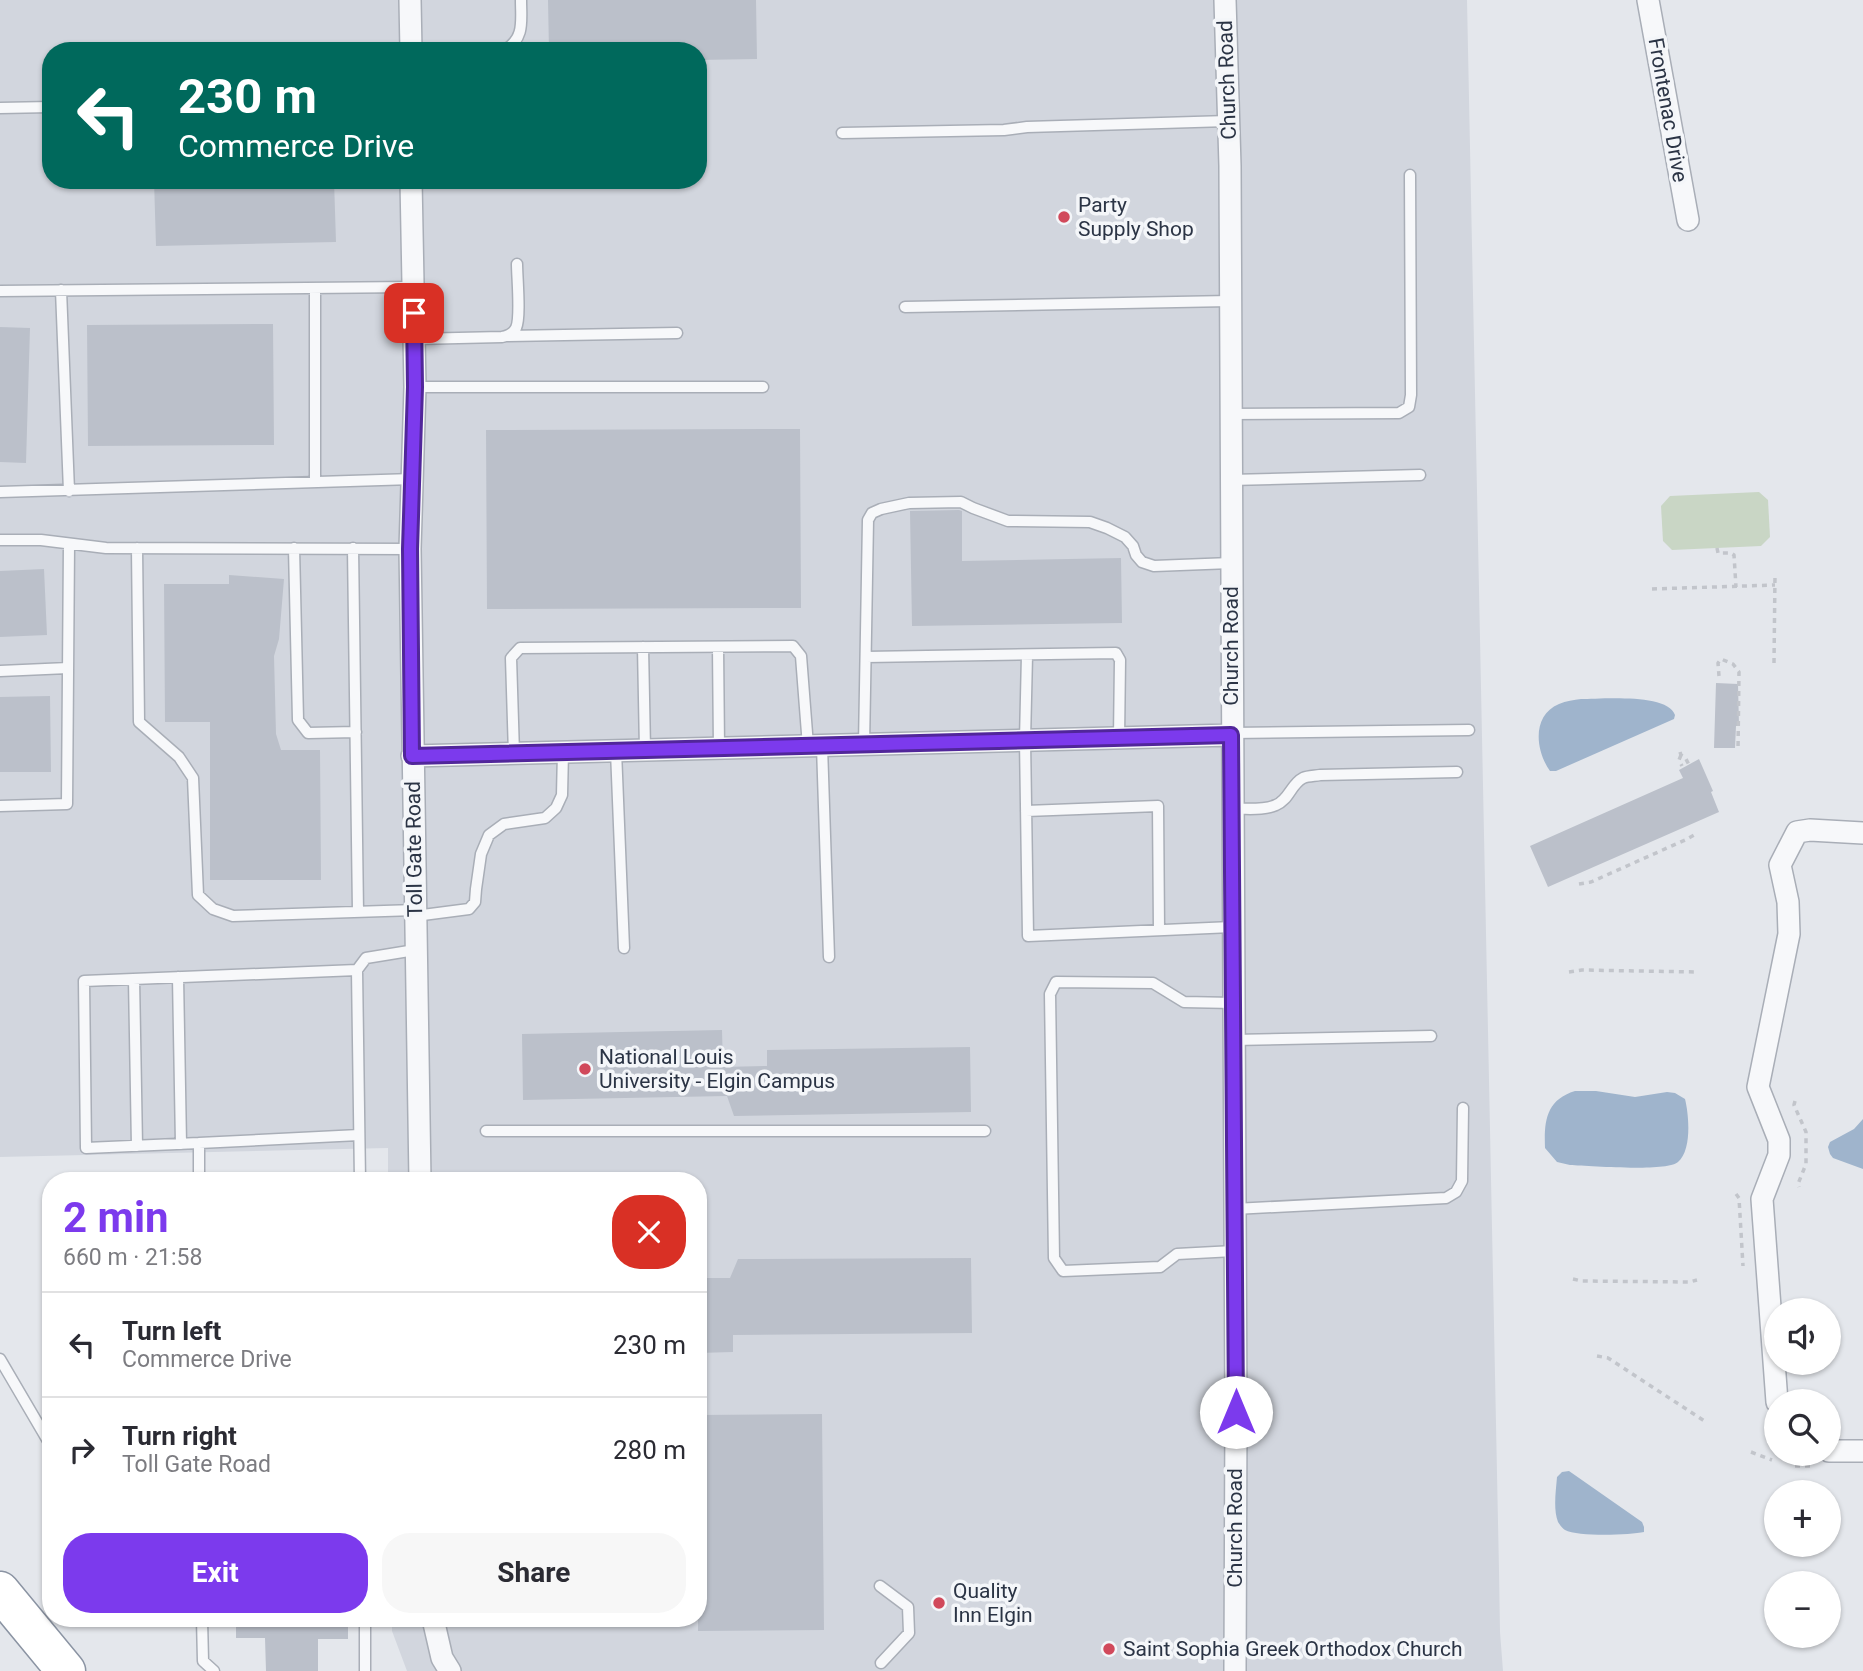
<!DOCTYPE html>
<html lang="en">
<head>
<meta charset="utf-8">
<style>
  body { margin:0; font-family:Roboto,sans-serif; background:#f7f7f7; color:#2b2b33; height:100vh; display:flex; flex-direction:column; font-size:26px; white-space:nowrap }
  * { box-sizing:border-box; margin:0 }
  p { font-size:23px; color:#7c7c81 }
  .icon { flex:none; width:38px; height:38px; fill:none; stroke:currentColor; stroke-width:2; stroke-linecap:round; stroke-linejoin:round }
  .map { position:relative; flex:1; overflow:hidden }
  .panel { position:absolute; left:42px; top:1172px; width:665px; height:455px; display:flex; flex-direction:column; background:#fff; border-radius:28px; box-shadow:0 2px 5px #0004 }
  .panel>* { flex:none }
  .guide { position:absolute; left:42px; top:42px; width:665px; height:147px; border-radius:28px; box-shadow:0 2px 5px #0004; background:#00695c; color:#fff; overflow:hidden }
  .tools { position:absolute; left:1764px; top:1298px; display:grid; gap:14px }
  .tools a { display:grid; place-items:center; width:77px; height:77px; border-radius:50%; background:#fff; box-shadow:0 2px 5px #0004; font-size:35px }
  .pin { position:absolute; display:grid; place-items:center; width:60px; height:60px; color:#fff; margin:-30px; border-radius:14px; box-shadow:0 4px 10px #0006 }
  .me { position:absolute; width:77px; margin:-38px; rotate:0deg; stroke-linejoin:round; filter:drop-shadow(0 0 5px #0008) }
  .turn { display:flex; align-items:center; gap:24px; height:147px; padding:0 21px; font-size:32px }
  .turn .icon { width:91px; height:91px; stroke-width:2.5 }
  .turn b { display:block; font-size:49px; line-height:60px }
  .round { display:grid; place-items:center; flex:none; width:74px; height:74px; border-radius:28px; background:#f7f7f7 }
  .headline { display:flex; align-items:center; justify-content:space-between; height:119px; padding:0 21px }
  h1 { font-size:42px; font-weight:700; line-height:52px; color:#7c3aed }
  .primary-button { display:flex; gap:14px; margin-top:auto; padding:14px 21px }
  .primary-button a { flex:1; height:80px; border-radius:28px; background:#7c3aed; color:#fff; font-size:28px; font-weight:700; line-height:80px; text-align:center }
  .primary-button a+a { background:#f7f7f7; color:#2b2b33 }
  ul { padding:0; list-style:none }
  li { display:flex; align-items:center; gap:21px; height:105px; padding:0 21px; border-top:2px solid #e1e1e2 }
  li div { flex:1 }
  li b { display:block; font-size:26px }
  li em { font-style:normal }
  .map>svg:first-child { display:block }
  .built { fill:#d2d6de; fill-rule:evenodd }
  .green { fill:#c9d6c5 }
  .water { fill:#9fb4cc }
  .building { fill:#bbc0ca }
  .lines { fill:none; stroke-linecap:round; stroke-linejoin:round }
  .lane-casing { stroke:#a9aeb7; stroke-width:13 }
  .street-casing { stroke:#a9aeb7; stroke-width:24 }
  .highway-casing { stroke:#8b94a3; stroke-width:41 }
  .path { stroke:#c2c5cb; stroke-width:3.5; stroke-dasharray:5 5; stroke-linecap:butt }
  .lane { stroke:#f7f8fa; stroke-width:10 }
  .street { stroke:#f7f8fa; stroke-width:21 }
  .highway { stroke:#fff; stroke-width:38 }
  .route-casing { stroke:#51269a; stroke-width:18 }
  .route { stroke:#7c3aed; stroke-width:12 }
  .poi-dot { fill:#d1495b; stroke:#f4f6f9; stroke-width:2.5 }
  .labels { text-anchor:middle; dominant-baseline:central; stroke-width:7; stroke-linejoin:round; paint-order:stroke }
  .street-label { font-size:21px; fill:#2b3445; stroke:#f4f6f9 }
  .poi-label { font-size:21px; fill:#2b3445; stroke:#f4f6f9; text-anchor:start }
</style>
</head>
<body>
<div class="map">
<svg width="1863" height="1671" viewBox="0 0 1863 1671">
  <rect width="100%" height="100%" fill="#e4e7ec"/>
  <path class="built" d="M0 0H1467L1499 1571 1500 1632 1503 1671H407L392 1631V1619H698V1181H388V1148L0 1157ZM51 51H698V180H51Z"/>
  <path class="green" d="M1759 492 1768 500 1770 537 1761 546 1672 550 1663 541 1661 506 1670 496Z"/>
  <path class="water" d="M1581 699C1601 699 1668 693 1675 715L1674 719 1556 771H1550C1535 750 1532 715 1559 704 1566 701 1574 700 1581 699Z
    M1575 1091H1596L1635 1097 1667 1092 1675 1093 1685 1099C1689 1115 1692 1150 1678 1162 1667 1172 1589 1166 1570 1165L1557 1162 1545 1148C1544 1121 1546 1100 1575 1091Z
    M1863 1119V1169L1833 1158 1830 1154 1828 1147 1830 1142 1854 1129Z
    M1569 1471 1642 1522 1644 1527V1532C1630 1535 1578 1537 1565 1530 1562 1528 1560 1525 1558 1522 1553 1509 1556 1490 1557 1477L1562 1472Z"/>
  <path class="building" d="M548 0H756L757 59 698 60V51H549Z
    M154 180H334L336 242 156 246Z
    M273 324 274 445 88 446 87 325Z
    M0 327 30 328 26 463 0 462Z
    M800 429 801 608 487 609 486 430Z
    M959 510 962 511V561L1121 558 1122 623 912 626 910 511Z
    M44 569 47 635 0 637V571Z
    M229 575 284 579 279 639 274 656 276 734 281 750H320L321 880H210V722H165L164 584H229Z
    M1716 683 1738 684 1739 726H1736L1735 748H1714Z
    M50 696 51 772H0V697Z
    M1699 759 1713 791 1711 792 1719 812 1548 887 1530 846 1683 778 1679 770Z
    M722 1030 723 1067 767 1066V1050L970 1047 971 1112 734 1116 727 1096 523 1100 522 1034Z
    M971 1258 972 1333 733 1335V1352L698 1353V1278H730L738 1259Z
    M822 1414 824 1630 698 1631V1415Z
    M236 1619H348V1639H318V1671H266L265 1638H236Z"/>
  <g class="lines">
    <defs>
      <path id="lane" d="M433 51 505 50C525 38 521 21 521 0
        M0 108 51 107
        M842 133 1004 130 1027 127 1228 121
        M61 290 69 491
        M0 291 412 287
        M905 307 1230 301
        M508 336 677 333
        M415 339 502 337C507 336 513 334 516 328 521 318 517 277 517 264
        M415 387H763
        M1230 414 1399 413 1409 407 1411 395 1410 175
        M1230 480 1420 475
        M315 482V288
        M0 492 413 479
        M0 540H41L106 548 410 549
        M137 548 139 722 179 757 193 778 198 895 213 909 233 916 415 910
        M294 548 298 720 308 733 356 732
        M353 548 358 912
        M643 647 645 750
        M718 647 719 748
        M1027 655 1025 740 1028 936 1232 927
        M866 657 1116 653 1120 660 1119 738
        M0 671 68 668
        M1231 733 1469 730
        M864 745 868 520 872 513 881 509 909 503 961 502 973 508 1008 521 1090 522 1107 528 1125 537 1133 546 1136 555 1142 562 1154 566 1231 563
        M822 746 829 957
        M616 751 624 948
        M514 754 511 658 520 648 793 646 801 656 808 746
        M0 806 67 804 69 544
        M1232 809C1245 808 1263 811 1276 805 1289 800 1291 784 1303 778 1308 776 1315 776 1320 775L1457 772
        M1026 811 1158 806 1159 930
        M415 916 469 909 475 902 476 889 481 854 489 835 504 824 545 818 556 808 562 795 563 752
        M178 977 181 1144
        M134 979 137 1146
        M1233 1003 1184 1002 1153 983 1056 982 1050 994 1054 1258 1063 1271 1160 1267 1177 1254 1234 1251
        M1233 1040 1431 1036
        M486 1131H985
        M199 1143 359 1135
        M199 1181V1143L86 1148 84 981 357 970
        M360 1181 357 970 366 958 415 950
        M1234 1209 1446 1198 1456 1192 1462 1181 1463 1108
        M0 1359 51 1446
        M880 1586 908 1607 909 1633 881 1663
        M202 1619 203 1661 214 1671
        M365 1619V1671"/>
      <path id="street" d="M410 0 411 51
        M1225 0 1230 166 1236 1412 1235 1671
        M1648 0 1688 220
        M411 180 415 387 410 549 420 1181
        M412 756 1231 735
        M1777 1402 1762 1199 1779 1155V1140L1758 1087 1789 934 1788 902 1780 865 1797 832 1810 830 1863 833
        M1829 1451H1863
        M433 1619 442 1658 450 1671"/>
      <path id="highway" d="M0 1591 66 1671"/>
    </defs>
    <use href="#lane" class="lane-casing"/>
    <use href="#street" class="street-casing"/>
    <use href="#highway" class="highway-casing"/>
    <path class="path" d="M1717 548 1718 553H1731L1734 555 1736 587
      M1652 589 1775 585
      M1774 663 1775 575
      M1719 676 1718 663 1721 659 1733 664 1739 672 1738 750
      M1680 752 1681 755 1685 757 1689 765
      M1681 755 1679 760 1682 766
      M1579 884 1591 882 1685 840 1696 834
      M1569 972 1582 970 1696 972
      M1795 1101 1794 1105 1806 1132V1164L1798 1184 1799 1187
      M1736 1194 1739 1198 1743 1266
      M1573 1279 1582 1281 1689 1282 1697 1280
      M1597 1356 1608 1358 1706 1422
      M1751 1452 1772 1460
      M1795 1466H1815"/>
    <use href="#lane" class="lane"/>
    <use href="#street" class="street"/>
    <use href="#highway" class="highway"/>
  </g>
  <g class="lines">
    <defs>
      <path id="route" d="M414 313 415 387 410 549 412 756 1231 735 1236 1412"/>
    </defs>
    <use href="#route" class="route-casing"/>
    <use href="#route" class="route"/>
  </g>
  <g class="poi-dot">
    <circle cx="1064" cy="217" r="7"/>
    <circle cx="585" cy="1069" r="7"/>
    <circle cx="939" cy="1603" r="7"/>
    <circle cx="1109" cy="1649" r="7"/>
  </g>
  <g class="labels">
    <g class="street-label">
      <text transform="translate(1227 80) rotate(-92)">Church Road</text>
      <text transform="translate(1668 110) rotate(80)">Frontenac Drive</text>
      <text transform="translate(1231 646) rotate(-90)">Church Road</text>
      <text transform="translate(414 849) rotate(-91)">Toll Gate Road</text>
      <text transform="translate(1235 1528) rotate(-90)">Church Road</text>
    </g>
    <g class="poi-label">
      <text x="1078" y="205">Party<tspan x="1078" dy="24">Supply Shop</tspan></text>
      <text x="599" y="1057">National Louis<tspan x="599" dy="24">University - Elgin Campus</tspan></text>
      <text x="953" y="1591">Quality<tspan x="953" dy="24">Inn Elgin</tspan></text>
      <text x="1123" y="1649">Saint Sophia Greek Orthodox Church</text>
    </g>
  </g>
</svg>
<div class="tools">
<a><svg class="icon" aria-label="sound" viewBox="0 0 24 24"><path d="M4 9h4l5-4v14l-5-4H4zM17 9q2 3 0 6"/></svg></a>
<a><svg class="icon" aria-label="search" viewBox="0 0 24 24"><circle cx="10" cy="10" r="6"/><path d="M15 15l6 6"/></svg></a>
<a>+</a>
<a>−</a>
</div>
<div class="pin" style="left:414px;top:313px;background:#d93025"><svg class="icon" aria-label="arrive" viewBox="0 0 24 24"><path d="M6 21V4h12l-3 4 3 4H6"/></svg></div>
<svg class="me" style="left:1236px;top:1412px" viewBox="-20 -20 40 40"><circle r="19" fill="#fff"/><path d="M0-13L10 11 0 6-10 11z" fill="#7c3aed"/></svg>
<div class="guide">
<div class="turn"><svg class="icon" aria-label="left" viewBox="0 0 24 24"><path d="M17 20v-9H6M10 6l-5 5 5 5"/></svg><div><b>230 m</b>Commerce Drive</div></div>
</div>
<section class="panel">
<div class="headline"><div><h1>2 min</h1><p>660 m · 21:58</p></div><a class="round" style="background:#d93025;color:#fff"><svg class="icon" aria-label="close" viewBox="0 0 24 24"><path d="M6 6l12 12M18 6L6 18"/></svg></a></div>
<ul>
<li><svg class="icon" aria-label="left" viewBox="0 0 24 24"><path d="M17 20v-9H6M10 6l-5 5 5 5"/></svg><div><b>Turn left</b><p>Commerce Drive</p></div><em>230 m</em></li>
<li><svg class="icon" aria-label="right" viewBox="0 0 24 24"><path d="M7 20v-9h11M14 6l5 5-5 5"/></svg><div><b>Turn right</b><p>Toll Gate Road</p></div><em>280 m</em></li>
</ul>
<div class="primary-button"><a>Exit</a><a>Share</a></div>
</section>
</div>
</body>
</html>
